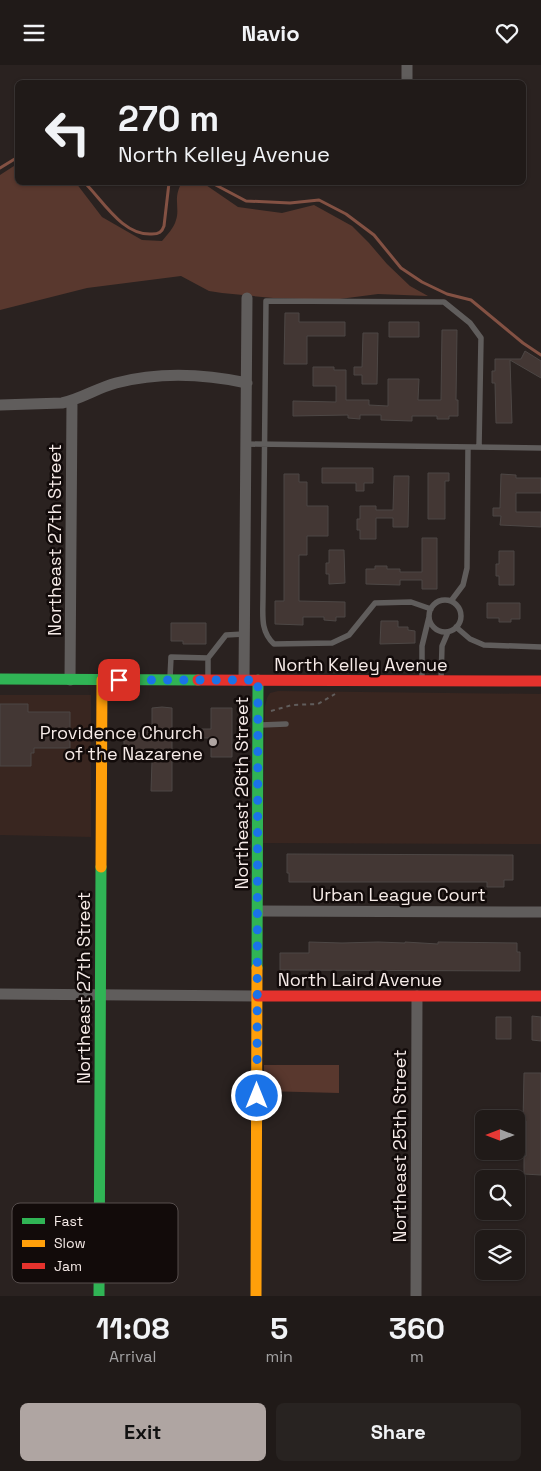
<!DOCTYPE html>
<html lang="en">
<head>
<meta charset="utf-8">
<style>
  body { margin:0; font-family:"Space Grotesk",sans-serif; background:#282321; color:#f1f3f6; height:100vh; display:flex; flex-direction:column; font-size:19px; white-space:nowrap }
  * { box-sizing:border-box; margin:0 }
  p { font-size:16px; color:#a2a1a2 }
  .icon { flex:none; width:28px; height:28px; fill:none; stroke:currentColor; stroke-width:2; stroke-linecap:round; stroke-linejoin:round }
  .map { position:relative; height:1231px; overflow:hidden }
  .side { display:flex; flex-direction:column; background:#201a18; flex:1 }
  .side>* { flex:none }
  .banner { position:absolute; left:15px; top:15px; width:511px; height:105px; border-radius:8px; box-shadow:0 1px 4px #0004,0 0 0 1px #3d3837; background:#201a18; color:#f1f3f6; overflow:hidden }
  .needle { width:32px; rotate:270deg }
  .buttons { position:absolute; left:475px; top:1045px; display:grid; gap:10px }
  .buttons a { display:grid; place-items:center; width:50px; height:50px; border-radius:8px; background:#201a18; box-shadow:0 1px 4px #0004,0 0 0 1px #3d3837; font-size:25px }
  .pin { position:absolute; display:grid; place-items:center; width:42px; height:42px; color:#fff; margin:-21px; border-radius:10px; box-shadow:0 2px 8px #0006 }
  .me { position:absolute; width:55px; margin:-28px; rotate:0deg; stroke-linejoin:round; filter:drop-shadow(0 0 4px #0008) }
  .turn { display:flex; align-items:center; gap:18px; height:105px; padding:0 20px; font-size:22px }
  .turn .icon { width:65px; height:65px; stroke-width:2.5 }
  .turn b { display:block; font-size:35px; line-height:42px }
  .eta { display:flex; justify-content:space-evenly; align-items:center; height:85px; text-align:center }
  .eta b { font-size:30px; font-weight:800; line-height:35px }
  .cta { display:flex; gap:10px; margin-top:auto; padding:10px 20px }
  .cta a { flex:1; height:58px; border-radius:8px; background:#afa5a2; color:#111; font-size:20px; font-weight:800; line-height:58px; text-align:center }
  .cta a+a { background:#282321; color:#f1f3f6 }
  header { display:flex; justify-content:space-between; align-items:center; height:65px; padding:0 20px; background:#201a18; font-size:22px; font-weight:800 }
  .map>svg:first-child { display:block }
  .built { fill:#392620 }
  .green { fill:#59382e }
  .lines { fill:none; stroke-linecap:round; stroke-linejoin:round }
  .stream { stroke:#835143; stroke-width:3 }
  .building { fill:#433734; stroke:#4d4745 }
  .path { stroke:#615d5c; stroke-width:2; stroke-dasharray:4 4; stroke-linecap:butt }
  .lane { stroke:#605d5c; stroke-width:5.5 }
  .street { stroke:#605d5c; stroke-width:11 }
  .fast { stroke:#30b455; stroke-width:11 }
  .slow { stroke:#ff9f0a; stroke-width:11 }
  .jam { stroke:#e5322d; stroke-width:11 }
  .route { stroke:#1a73e8; stroke-width:9; stroke-dasharray:0 16.2 }
  .poi-dot { fill:#afa5a2; stroke:#120b0a; stroke-width:2 }
  .labels { text-anchor:middle; dominant-baseline:central; stroke-width:5; stroke-linejoin:round; paint-order:stroke }
  .street-label { font-size:18px; fill:#f6ebe8; stroke:#120b0a }
  .poi-label { font-size:18px; fill:#f6ebe8; stroke:#120b0a; text-anchor:end }
  .key { fill:#120b0a; stroke:#564e4d; stroke-width:1 }
  .key-label { font-size:14px; fill:#f6ebe8 }
</style>
</head>
<body>
<header><svg class="icon" aria-label="menu" viewBox="0 0 24 24"><path d="M4 6h16M4 12h16M4 18h16"/></svg>Navio<svg class="icon" aria-label="heart" viewBox="0 0 24 24"><path d="M12 20l-8-8c-3-5 5-10 8-4 3-6 11-1 8 4z"/></svg></header>
<div class="map">
<svg width="541" height="1231" viewBox="0 0 541 1231">
  <rect width="100%" height="100%" fill="#2a2220"/>
  <path class="built" d="M278 626 541 629V779L263 778 265 641 267 633 270 628Z
    M0 630H91V772L0 770Z"/>
  <path class="green" d="M17 99 18 118H76L102 152 142 175 162 176C167 170 174 163 176 155 180 143 173 134 181 119L203 118 238 142 282 148 314 140 352 161 369 178 387 199 410 221 428 231 378 229 332 235 273 233 222 228 209 226 181 211 87 223 0 245V110Z
    M264 1000H339V1028L264 1026Z"/>
  <g class="lines">
    <path class="stream" d="M0 103 18 92
      M85 118C103 136 123 171 152 169 159 169 162 167 164 161L169 118
      M212 118 246 136 290 138 319 135 346 149 374 170 401 203 422 217 447 229 471 235 523 278 541 290"/>
  </g>
  <path class="building" d="M285 248H299V257H345V271H307V299H284Z
    M389 257H419V272H389Z
    M442 265H457L456 335H458V351H449V354H437V351H412V356L381 355V350H360V354L348 353V350L293 351V336L336 337V321H313V302H334V305H346V335H369V340L388 341V314H419L418 335H441Z
    M363 268H378L377 319H362V310H354V302H362Z
    M525 286 541 296V313L510 295 512 358H496L495 318H492V306H495V294H521Z
    M322 403H373V418H364V426H356V418H322Z
    M428 408H449V416H445V454H428Z
    M284 409H299V417H307V441H328V471H307V490H299V536L345 537V552H336V556L324 555V552H303V560L275 559V536H284Z
    M501 409 516 410V413H541V428H516V447H541V462L500 460 501 451H493V443H500Z
    M394 411H409L408 462H393V453H376V474H360V465H357V454H360V441H376V445H393Z
    M422 473H437V524H422V515H400V520L366 519V504H375V501H387V504H400V507H422Z
    M329 485H344L345 518 329 519V509H326V498H329Z
    M499 486H514V520H499V511H496V499H499Z
    M487 538H520V554H511V557H499V553H487Z
    M381 556H398V562H408V565L415 566V578L380 579Z
    M171 558H206V579H183V576H171Z
    M0 639H28V647H70V683H34V688H31V701H0Z
    M162 642 172 643V726H151L152 696H146V692H124V668H147V663H152V643Z
    M211 643H232V692H211V673H193V664H211Z
    M287 789 513 790V815H504V822H487V817H289V808H287Z
    M309 877 342 878 378 877 405 878V877L438 879V877L517 878V887H520V906L280 905V888H309Z
    M532 951 541 952V976L532 975Z
    M496 952H511V974H496Z
    M524 1008H541V1110L524 1109V1091H526V1056H523Z"/>
  <g class="lines">
    <path class="path" d="M271 646 292 640 318 639 335 629"/>
    <path class="lane" d="M246 379 541 383
      M429 551a16 16 0 1 1 32 0a16 16 0 1 1-32 0Z
      M451 536 463 520 467 503 468 382
      M431 544 411 537 375 538 349 570 332 578 274 579C260 566 263 550 263 532L266 236 444 237 470 258 481 273 479 382
      M456 562 470 574 484 580 541 582
      M208 593 226 570 244 569
      M170 613 171 592 208 593V615
      M422 615V581L429 552
      M441 615 442 581 448 567
      M261 660 286 659"/>
    <path class="street" d="M407 18V0
      M0 340 62 338C81 334 97 323 116 318 158 307 205 309 247 318
      M70 615 72 336
      M244 615 247 233
      M258 846 540 847
      M0 929 258 931
      M416 1231 417 931"/>
    <path class="fast" d="M0 614 198 615
      M257 903 258 615
      M99 1231 101 802"/>
    <path class="slow" d="M101 802 102 615
      M256 1231 257 903"/>
    <path class="jam" d="M198 615 541 616
      M258 931H541"/>
  </g>
  <g class="lines">
    <path class="route" d="M119 615H258L257 1031"/>
  </g>
  <circle class="poi-dot" cx="213" cy="677" r="5"/>
  <g class="labels">
    <g class="street-label">
      <text transform="translate(54 475) rotate(-90)">Northeast 27th Street</text>
      <text x="361" y="599">North Kelley Avenue</text>
      <text transform="translate(241 728) rotate(-90)">Northeast 26th Street</text>
      <text x="399" y="829">Urban League Court</text>
      <text x="360" y="914">North Laird Avenue</text>
      <text transform="translate(83 923) rotate(-90)">Northeast 27th Street</text>
      <text transform="translate(399 1081) rotate(-90)">Northeast 25th Street</text>
    </g>
    <g class="poi-label">
      <text x="203" y="667">Providence Church<tspan x="203" dy="21">of the Nazarene</tspan></text>
    </g>
  </g>
  <rect x="12" y="1138" width="166" height="80" rx="8" class="key"/>
  <rect x="22" y="1153" width="23" height="6" fill="#30b455"/>
  <rect x="22" y="1175" width="23" height="7" fill="#ff9f0a"/>
  <rect x="22" y="1198" width="23" height="6" fill="#e5322d"/>
  <g class="key-label">
    <text x="54" y="1161">Fast</text>
    <text x="54" y="1183">Slow</text>
    <text x="54" y="1206">Jam</text>
  </g>
</svg>
<div class="buttons">
<a><svg class="needle" viewBox="-14 -14 28 28"><path d="M0-13l5 13h-10z" fill="#e53935"/><path d="M0 13l5-13h-10z" fill="#a2a1a2"/></svg></a>
<a><svg class="icon" aria-label="search" viewBox="0 0 24 24"><circle cx="10" cy="10" r="6"/><path d="M15 15l6 6"/></svg></a>
<a><svg class="icon" aria-label="layers" viewBox="0 0 24 24"><path d="M12 4l9 5-9 5-9-5zM3 14l9 5 9-5"/></svg></a>
</div>
<div class="pin" style="left:119px;top:615px;background:#d93025"><svg class="icon" aria-label="arrive" viewBox="0 0 24 24"><path d="M6 21V4h12l-3 4 3 4H6"/></svg></div>
<svg class="me" style="left:257px;top:1031px" viewBox="-20 -20 40 40"><circle r="17" fill="#1a73e8" stroke="#fff" stroke-width="3"/><path d="M0-11L8 9 0 5-8 9z" fill="#fff"/></svg>
<div class="banner">
<div class="turn"><svg class="icon" aria-label="left" viewBox="0 0 24 24"><path d="M17 20v-9H6M10 6l-5 5 5 5"/></svg><div><b>270 m</b>North Kelley Avenue</div></div>
</div>
</div>
<section class="side">
<div class="eta">
<div><b>11:08</b><p>Arrival</p></div>
<div><b>5</b><p>min</p></div>
<div><b>360</b><p>m</p></div>
</div>
<div class="cta"><a>Exit</a><a>Share</a></div>
</section>
</body>
</html>
